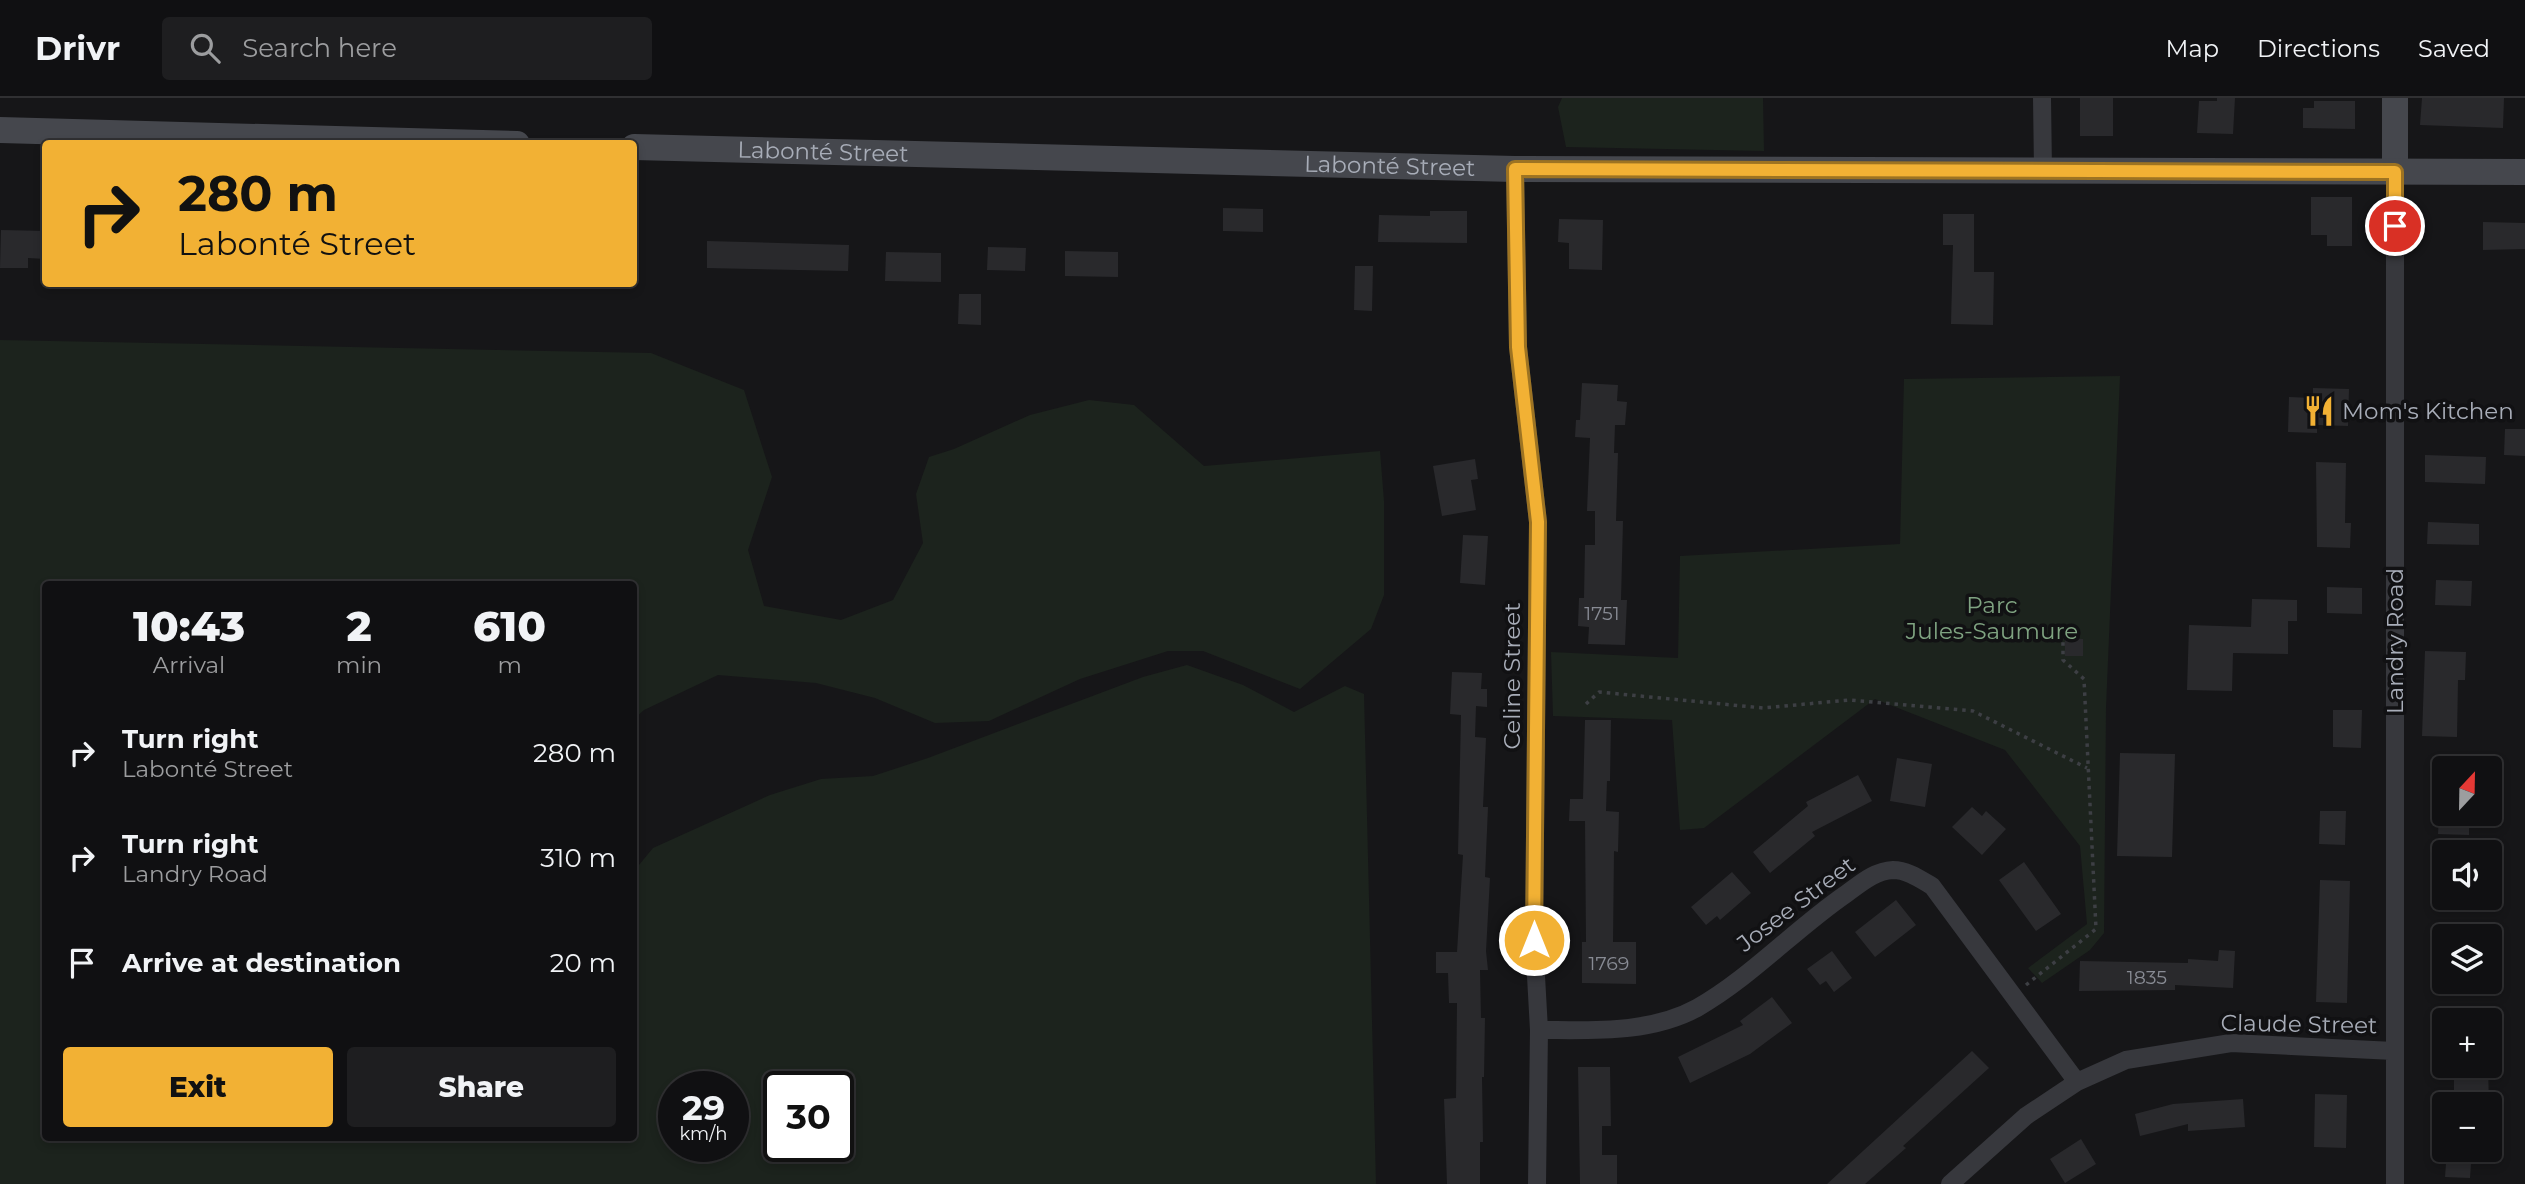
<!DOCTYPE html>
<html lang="en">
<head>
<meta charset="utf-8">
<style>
  body { margin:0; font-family:Montserrat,sans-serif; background:#1e1e20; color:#f1f3f6; height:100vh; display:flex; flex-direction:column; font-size:26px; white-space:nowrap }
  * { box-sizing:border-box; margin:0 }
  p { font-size:23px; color:#9c9d9f }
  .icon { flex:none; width:38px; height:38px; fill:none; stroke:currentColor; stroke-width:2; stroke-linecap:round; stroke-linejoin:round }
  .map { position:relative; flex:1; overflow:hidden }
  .side { position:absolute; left:42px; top:483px; width:595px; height:560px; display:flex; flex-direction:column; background:#101012; border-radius:7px; box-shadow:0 4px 10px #0003,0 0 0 2px #303032 }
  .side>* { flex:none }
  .banner { position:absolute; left:42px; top:42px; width:595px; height:147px; border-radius:7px; box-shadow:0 4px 10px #0003,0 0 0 2px #303032; background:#f2b134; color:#111; overflow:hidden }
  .needle { width:46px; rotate:22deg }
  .buttons { position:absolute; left:2432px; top:658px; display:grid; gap:14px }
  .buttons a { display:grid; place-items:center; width:70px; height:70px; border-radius:7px; background:#101012; box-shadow:0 4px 10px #0003,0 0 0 2px #303032; font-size:35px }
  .speed { position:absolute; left:658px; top:973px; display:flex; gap:14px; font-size:35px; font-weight:700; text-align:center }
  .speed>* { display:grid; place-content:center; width:91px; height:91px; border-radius:50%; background:#101012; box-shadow:0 4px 10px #0003,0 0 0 2px #303032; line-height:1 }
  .speed small { font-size:18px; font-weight:400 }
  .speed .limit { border:4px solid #111; border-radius:10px; background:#fff; color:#111 }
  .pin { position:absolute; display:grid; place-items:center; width:60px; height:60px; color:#fff; margin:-30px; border:4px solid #fff; border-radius:50%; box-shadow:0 2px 7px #0007 }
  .me { position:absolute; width:77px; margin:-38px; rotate:0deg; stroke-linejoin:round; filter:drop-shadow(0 0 5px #0008) }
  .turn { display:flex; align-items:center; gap:24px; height:147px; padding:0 21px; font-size:32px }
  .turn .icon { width:91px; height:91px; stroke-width:2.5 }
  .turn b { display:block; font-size:49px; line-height:60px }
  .eta { display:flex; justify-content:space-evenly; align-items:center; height:119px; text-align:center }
  .eta b { font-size:42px; font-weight:800; line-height:49px }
  .primary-button { display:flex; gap:14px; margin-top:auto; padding:14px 21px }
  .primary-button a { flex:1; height:80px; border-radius:7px; background:#f2b134; color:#111; font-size:28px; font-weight:800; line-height:80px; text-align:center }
  .primary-button a+a { background:#1e1e20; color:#f1f3f6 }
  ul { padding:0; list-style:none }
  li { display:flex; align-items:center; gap:21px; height:105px; padding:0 21px }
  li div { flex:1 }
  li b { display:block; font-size:26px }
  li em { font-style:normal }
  header { display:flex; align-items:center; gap:42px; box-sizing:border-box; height:98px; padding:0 35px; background:#101012; border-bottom:2px solid #303032 }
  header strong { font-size:33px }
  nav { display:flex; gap:38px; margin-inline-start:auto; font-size:24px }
  .search { width:490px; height:63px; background:#1e1e20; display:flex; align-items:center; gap:18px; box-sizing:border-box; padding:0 24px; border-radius:7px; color:#9c9d9f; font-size:26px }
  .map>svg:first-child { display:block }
  .green { fill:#1c231d; fill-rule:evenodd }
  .building { fill:#29292c }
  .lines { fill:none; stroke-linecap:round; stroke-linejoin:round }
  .path { stroke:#3d3f44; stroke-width:3.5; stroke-dasharray:3.5 5; stroke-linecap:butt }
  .street { stroke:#37383d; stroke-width:18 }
  .secondary { stroke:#45474d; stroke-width:26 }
  .route-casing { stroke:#9d7322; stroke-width:18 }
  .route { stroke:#f2b134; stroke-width:12 }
  .labels { text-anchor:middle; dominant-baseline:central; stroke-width:7; stroke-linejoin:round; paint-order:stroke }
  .number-label { font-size:19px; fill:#888b94 }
  .street-label { font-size:23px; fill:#a8adb8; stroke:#111113 }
  .poi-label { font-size:23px; fill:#a8adb8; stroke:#111113; text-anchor:start }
  .park-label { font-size:23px; fill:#7fa381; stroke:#111113 }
</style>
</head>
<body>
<header>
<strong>Drivr</strong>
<div class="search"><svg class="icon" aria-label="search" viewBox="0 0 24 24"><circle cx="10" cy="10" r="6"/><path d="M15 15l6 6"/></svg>Search here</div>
<nav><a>Map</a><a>Directions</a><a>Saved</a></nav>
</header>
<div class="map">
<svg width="2525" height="1086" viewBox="0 0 2525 1086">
  <rect width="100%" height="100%" fill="#161618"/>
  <path class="green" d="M1562 0H1763L1764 53 1566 49 1558 9Z
    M0 242 651 255 744 292 772 379 748 452 764 508 841 522 893 502 923 445 916 396 929 359 954 351 1030 317 1089 302 1134 307 1204 368 1380 353 1384 403V497L1371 531 1300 591 1203 553H1168L1080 581 989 623 935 625 875 600 816 585 718 577 644 612 634 621V486H46V1040H634V773L653 750 770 697 821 681 873 678 928 660 1143 579 1187 567 1243 587 1294 614 1345 588 1364 596 1376 1086H0ZM674 989H733V1048H674ZM779 989H838V1048H779Z
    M2120 278 2106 610 2104 835 2090 852 2042 885 2028 870 2087 826 2080 748 2005 652 1875 601 1704 730 1680 732 1672 622 1553 618 1551 554 1678 560 1680 458 1900 446 1904 281Z"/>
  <path class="building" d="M2080 0H2113V38H2080Z
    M2217 0H2235L2233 36 2197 35 2199 3H2217Z
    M2422 0H2504L2503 30 2420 27Z
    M2314 3H2355V31L2303 30V10H2314Z
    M2311 99H2352V148H2327V137H2311Z
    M1223 110 1263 111V134L1223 133Z
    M1430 113H1467V145L1378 144 1379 117 1430 118Z
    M1943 116H1974V174H1994L1993 227 1951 226 1953 147H1943Z
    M1559 121 1603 122 1602 172 1569 171V145L1558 144Z
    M2483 124 2525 125V151L2483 152Z
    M1 132 46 133V161L28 160V170H0Z
    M707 143 849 147 848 173 707 170Z
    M988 149 1026 150 1025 173 987 172Z
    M1065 153 1118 154V179L1065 178Z
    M886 154 941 155V184L885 183Z
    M1355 168H1373L1372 213 1354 212Z
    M959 196H981V227L958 226Z
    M1582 285 1618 287 1617 303 1627 304 1625 327H1615L1614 355H1618L1616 423H1623L1621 502H1627L1625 547 1588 546 1589 529 1578 528 1579 500H1584L1585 447H1595V413H1587L1590 340 1575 339 1576 322H1580Z
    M2313 290 2349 291 2348 328 2317 327V335L2288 334 2289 299 2313 300Z
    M2505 331H2525V358L2504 357Z
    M2425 357 2486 359 2485 386 2425 384Z
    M1475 361 1478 381 1471 382 1476 412 1442 418 1433 368Z
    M2316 364 2346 365 2345 425H2351L2350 450 2317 449Z
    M2428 424 2479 426V447L2427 446Z
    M1463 437 1488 438 1485 487 1460 485Z
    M2436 482 2472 483 2471 508 2435 507Z
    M2327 489 2362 490V516L2327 515Z
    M2252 501 2297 502V523H2288V556L2233 555 2232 593 2187 592 2189 527 2251 529Z
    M2065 540 2083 541V558H2065Z
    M2425 553 2466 554 2465 582H2458L2457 639 2422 638Z
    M1452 574 1482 575 1481 591H1487V609L1476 608 1475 639 1486 640 1483 709H1488L1485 779 1490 780 1486 853 1488 872H1480L1481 920H1485L1484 979H1482L1483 1044H1480V1086H1447L1444 1001 1456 1000 1457 905H1449L1448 875H1436V854H1457L1463 757 1458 756 1461 617 1450 616Z
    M2333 612H2362L2361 650 2333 649Z
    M1585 622H1611L1610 683H1607L1606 713 1619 714 1618 754 1614 753 1613 844H1636V886L1582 885V844H1586L1585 723H1569L1570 701H1583Z
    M2120 655 2175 656 2172 759 2117 758Z
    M1897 660 1932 666 1925 709 1890 703Z
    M1858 677 1872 703 1812 734 1815 738 1770 775 1753 754 1808 708 1806 704Z
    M1972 709 1982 718 1986 713 2006 731 1982 757 1952 729Z
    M2320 713H2346L2345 747 2319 746Z
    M2439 716H2469V737L2438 736Z
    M2024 764 2061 816 2036 833 1999 782Z
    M1732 774 1751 795 1720 822 1717 818 1706 827 1691 809Z
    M2320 782 2350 783 2347 905 2316 904Z
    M1896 802 1916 827 1875 859 1855 834Z
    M2219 852 2235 853 2233 890 2175 887V892L2079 893 2080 863 2188 865V861L2218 863Z
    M1832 853 1852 880 1834 894 1826 883 1820 887 1807 871Z
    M1772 899 1792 925 1750 956 1690 985 1678 959 1743 927 1740 923Z
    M1972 953 1989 970 1903 1048 1906 1050 1865 1086H1827Z
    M1578 969H1610L1611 1028H1602V1057H1617V1086H1580Z
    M2465 969H2488L2489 1006H2454V981H2465Z
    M2315 996 2347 997 2346 1050 2314 1049Z
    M2243 1001 2245 1029 2188 1033V1026L2140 1038 2135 1016 2173 1006Z
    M2081 1041 2096 1066 2065 1085 2050 1061Z
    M2447 1052H2472L2470 1080 2445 1079Z"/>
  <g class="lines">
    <path class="path" d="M1586 606 1599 594 1763 610 1849 602 1973 613 2087 670
      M2026 887 2096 831 2084 581 2063 562V532"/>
    <path class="street" d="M2042 0 2043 72
      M1515 71 1518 249 1538 424 1534 842 1539 932 1537 1086
      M1539 932C1590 932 1650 936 1697 910 1750 880 1795 831 1846 796 1860 786 1874 773 1893 772 1907 772 1920 781 1932 788L2077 984
      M1950 1086 2026 1018 2077 984 2126 962 2231 945 2394 953
      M2395 1086V74"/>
    <g class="secondary">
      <path d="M2395 0V74"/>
      <path d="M0 32 517 46"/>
      <path id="s1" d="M634 49 1515 71 2525 74"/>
    </g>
  </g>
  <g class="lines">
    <defs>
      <path id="route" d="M1534 842 1538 424 1518 249 1515 71 2395 74V128"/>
    </defs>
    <use href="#route" class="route-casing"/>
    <use href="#route" class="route"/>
  </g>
  <defs>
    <symbol id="restaurant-bare" viewBox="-9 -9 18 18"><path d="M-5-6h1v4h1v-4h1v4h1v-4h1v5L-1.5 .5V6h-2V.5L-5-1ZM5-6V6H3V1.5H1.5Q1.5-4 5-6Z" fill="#f2b134" stroke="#111113" stroke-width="2.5" paint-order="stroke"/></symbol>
  </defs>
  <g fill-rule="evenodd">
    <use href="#restaurant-bare" x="2297" y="291" width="44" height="44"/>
  </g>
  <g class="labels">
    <g class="number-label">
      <text x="1602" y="515">1751</text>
      <text x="1609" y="865">1769</text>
      <text x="2147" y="879">1835</text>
    </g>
    <g class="street-label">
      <text stroke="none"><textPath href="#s1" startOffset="189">Labonté Street</textPath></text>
      <text stroke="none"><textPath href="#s1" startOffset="756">Labonté Street</textPath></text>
      <text transform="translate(2395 543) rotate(-90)">Landry Road</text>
      <text transform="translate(1512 578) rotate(-90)">Celine Street</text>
      <text transform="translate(1796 806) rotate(-37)">Josee Street</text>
      <text transform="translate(2299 926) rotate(1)">Claude Street</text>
    </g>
    <g class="poi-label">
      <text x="2342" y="313">Mom's Kitchen</text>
    </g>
    <g class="park-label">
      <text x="1992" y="507">Parc<tspan x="1992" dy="26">Jules-Saumure</tspan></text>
    </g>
  </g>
</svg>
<div class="buttons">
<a><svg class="needle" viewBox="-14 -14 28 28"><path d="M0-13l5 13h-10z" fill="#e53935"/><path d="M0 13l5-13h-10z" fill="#9c9d9f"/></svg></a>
<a><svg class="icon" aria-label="sound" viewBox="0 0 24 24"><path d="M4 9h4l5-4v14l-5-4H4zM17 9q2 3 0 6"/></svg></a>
<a><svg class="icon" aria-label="layers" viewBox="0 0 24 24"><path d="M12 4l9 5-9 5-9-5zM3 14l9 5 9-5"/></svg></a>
<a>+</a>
<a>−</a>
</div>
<div class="speed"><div>29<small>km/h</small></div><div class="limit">30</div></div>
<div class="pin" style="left:2395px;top:128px;background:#d93025"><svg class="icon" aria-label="arrive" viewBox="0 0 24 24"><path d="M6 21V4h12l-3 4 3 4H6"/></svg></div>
<svg class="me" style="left:1534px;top:842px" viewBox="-20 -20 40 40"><circle r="17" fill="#f2b134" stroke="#fff" stroke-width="3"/><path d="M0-11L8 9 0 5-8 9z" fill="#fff"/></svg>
<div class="banner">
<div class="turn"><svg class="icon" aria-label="right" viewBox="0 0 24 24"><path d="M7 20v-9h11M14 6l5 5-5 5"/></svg><div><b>280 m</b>Labonté Street</div></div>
</div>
<section class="side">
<div class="eta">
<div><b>10:43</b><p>Arrival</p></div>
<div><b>2</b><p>min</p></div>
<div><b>610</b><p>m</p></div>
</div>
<ul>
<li><svg class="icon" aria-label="right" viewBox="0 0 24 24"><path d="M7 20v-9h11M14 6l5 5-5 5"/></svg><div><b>Turn right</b><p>Labonté Street</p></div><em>280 m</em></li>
<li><svg class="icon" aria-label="right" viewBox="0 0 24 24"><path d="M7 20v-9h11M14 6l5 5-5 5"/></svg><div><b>Turn right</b><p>Landry Road</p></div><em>310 m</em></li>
<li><svg class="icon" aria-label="arrive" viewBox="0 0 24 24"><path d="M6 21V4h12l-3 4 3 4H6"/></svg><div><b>Arrive at destination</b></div><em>20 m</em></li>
</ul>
<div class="primary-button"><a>Exit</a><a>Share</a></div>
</section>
</div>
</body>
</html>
